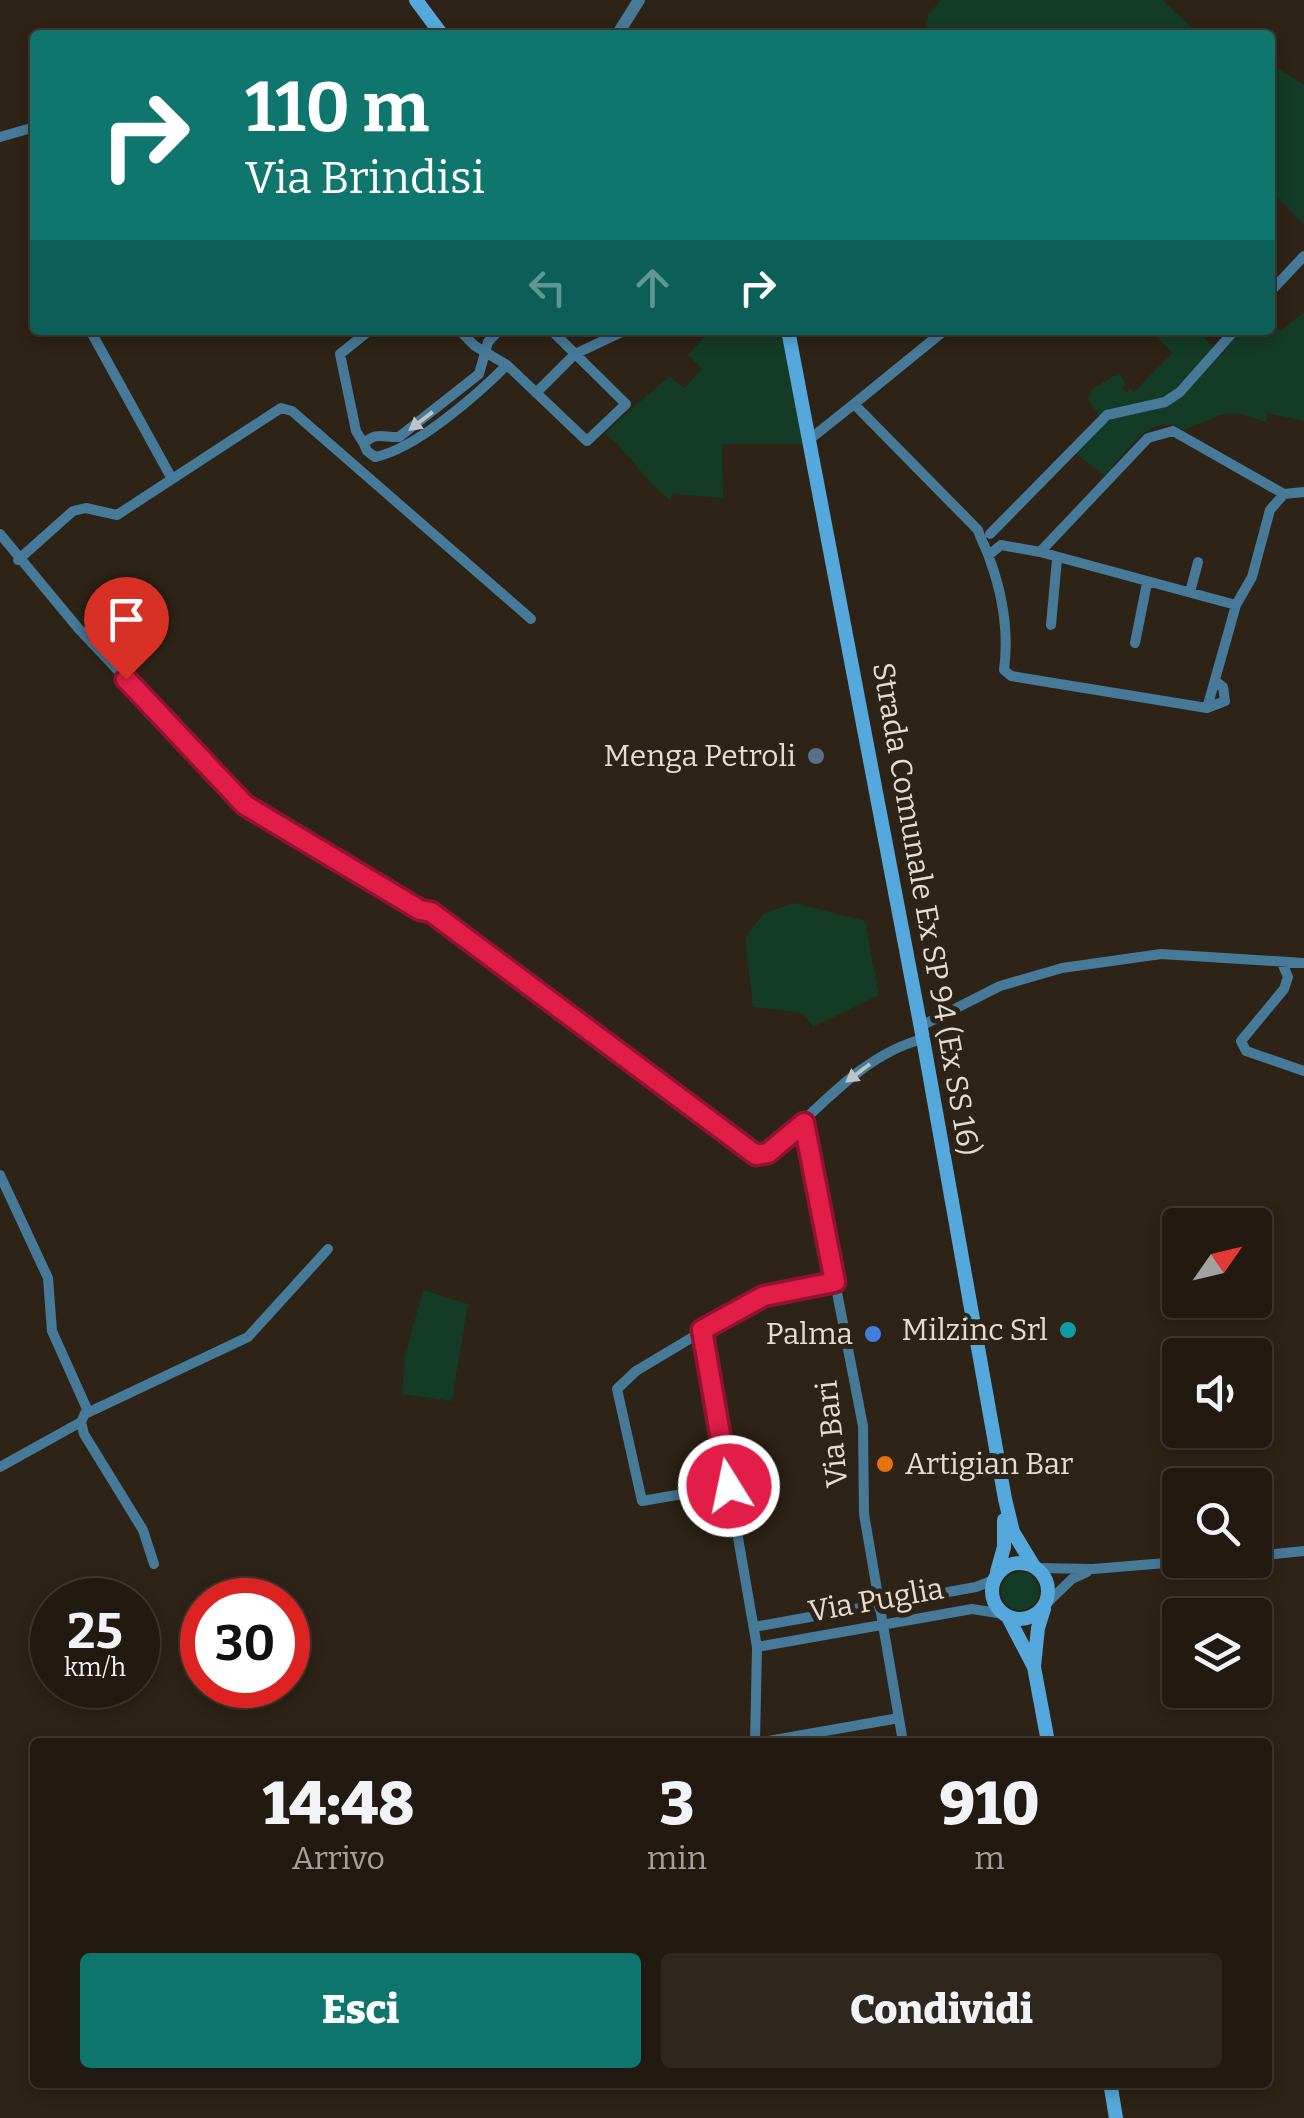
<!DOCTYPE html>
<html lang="it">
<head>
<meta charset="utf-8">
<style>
  body { margin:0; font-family:Bitter,serif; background:#2e271e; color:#f1f3f6; height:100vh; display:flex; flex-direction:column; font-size:38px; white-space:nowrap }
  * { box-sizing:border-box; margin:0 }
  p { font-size:32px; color:#a2a19f }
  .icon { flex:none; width:55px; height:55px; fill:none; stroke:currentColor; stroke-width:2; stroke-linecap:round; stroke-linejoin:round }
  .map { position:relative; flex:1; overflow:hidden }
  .panel { position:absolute; left:30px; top:1738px; width:1242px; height:350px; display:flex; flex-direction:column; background:#221a10; border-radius:10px; box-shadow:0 5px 15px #0003,0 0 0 2px #3f3830 }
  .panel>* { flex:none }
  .guide { position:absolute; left:30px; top:30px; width:1245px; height:305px; border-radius:10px; box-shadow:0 5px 15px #0003,0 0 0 2px #3f3830; background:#0f766e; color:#fff; overflow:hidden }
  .needle { width:65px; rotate:56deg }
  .controls { position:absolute; left:1162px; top:1208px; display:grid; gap:20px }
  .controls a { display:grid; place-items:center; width:110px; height:110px; border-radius:10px; background:#221a10; box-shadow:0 5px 15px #0003,0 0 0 2px #3f3830; font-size:50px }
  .speed { position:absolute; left:30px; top:1578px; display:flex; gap:20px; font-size:50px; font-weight:700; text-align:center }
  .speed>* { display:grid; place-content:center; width:130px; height:130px; border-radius:50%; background:#221a10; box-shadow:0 5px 15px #0003,0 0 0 2px #3f3830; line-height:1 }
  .speed small { font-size:25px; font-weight:400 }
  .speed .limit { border:15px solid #d22; background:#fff; color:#111 }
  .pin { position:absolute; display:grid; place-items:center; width:85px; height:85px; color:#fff; margin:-102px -42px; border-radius:50% 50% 50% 0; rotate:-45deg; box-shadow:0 0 10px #0007 }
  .pin .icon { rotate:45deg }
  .me { position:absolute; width:110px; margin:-55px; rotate:350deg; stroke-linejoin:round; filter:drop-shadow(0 0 8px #0008) }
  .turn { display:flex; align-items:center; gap:35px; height:210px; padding:0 50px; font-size:45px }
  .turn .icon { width:130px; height:130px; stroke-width:2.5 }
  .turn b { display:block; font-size:70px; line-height:85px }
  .lanes { display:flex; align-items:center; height:95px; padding:0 50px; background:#0003; justify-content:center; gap:50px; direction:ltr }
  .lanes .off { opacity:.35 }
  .eta { display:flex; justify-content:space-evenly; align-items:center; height:170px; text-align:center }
  .eta b { font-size:60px; font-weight:800; line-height:70px }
  .primary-button { display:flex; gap:20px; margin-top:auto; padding:20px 50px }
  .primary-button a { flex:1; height:115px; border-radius:10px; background:#0f766e; color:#fff; font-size:40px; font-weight:800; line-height:115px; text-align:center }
  .primary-button a+a { background:#2e271e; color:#f1f3f6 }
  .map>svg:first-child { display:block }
  .green { fill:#143b26 }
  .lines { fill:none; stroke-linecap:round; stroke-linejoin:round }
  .minor { stroke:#477998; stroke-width:10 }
  .tertiary { stroke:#477998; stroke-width:12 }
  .secondary { stroke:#55a8db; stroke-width:14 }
  .oneway { fill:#bdc4c5 }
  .route-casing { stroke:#92132f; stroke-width:25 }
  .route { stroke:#e11d48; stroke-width:18 }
  .service-dot { fill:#5c6f8a; stroke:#2d2316; stroke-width:4 }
  .culture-dot { fill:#0f9aa8; stroke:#2d2316; stroke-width:4 }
  .shop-dot { fill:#3f7fe0; stroke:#2d2316; stroke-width:4 }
  .food-dot { fill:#e8710a; stroke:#2d2316; stroke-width:4 }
  .labels { text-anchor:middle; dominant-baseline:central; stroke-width:10; stroke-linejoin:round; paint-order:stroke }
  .poi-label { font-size:30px; fill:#e4ddd4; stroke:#2d2316; text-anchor:end }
  .street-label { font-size:30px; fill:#e4ddd4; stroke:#2d2316 }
</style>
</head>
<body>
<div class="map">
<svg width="1304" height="2118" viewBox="0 0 1304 2118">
  <rect width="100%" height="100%" fill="#2d2316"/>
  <path class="green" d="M941 0H1163L1199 35H931L926 28 928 15Z
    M1270 63 1304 85V225L1270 190Z
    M1304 312V421L1268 413 1266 422 1238 413 1221 415 1184 430C1151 409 1125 454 1105 476L1074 452 1103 422 1088 399 1092 389 1119 373 1126 384 1122 387 1125 392 1131 389 1134 392 1172 353 1151 330H1197L1221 356 1240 330H1270V321L1281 331Z
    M711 330H781L805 444H722L723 498 672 494 670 500C645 481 629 453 605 433L669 376 684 388 702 369 688 355Z
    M795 903 865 921 879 995 813 1027 802 1013 753 1007 745 937 764 913Z
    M423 1290 468 1304 452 1401 402 1394 405 1356Z
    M1001 1591a19 19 0 1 1 38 0a19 19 0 1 1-38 0Z"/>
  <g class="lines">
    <path class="minor" d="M0 137 35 127
      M1270 292 1304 256
      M90 330 172 479
      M459 330 475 346 507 365 587 441 626 404 551 330
      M499 330 488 342 479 374 399 437C385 438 375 431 364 444L367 451 375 457C416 449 478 394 507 365
      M536 393 575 354 626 330
      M854 404 945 330
      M810 439 854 404 978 530C981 541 987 549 990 560 1003 596 1009 632 1004 670L1011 676 1207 708 1225 701 1223 687 1215 681
      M364 444 356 431 340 354 370 330
      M0 534 78 628 245 805 420 910 431 911 756 1155 768 1153C817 1112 860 1055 923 1039
      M990 534 1107 415 1165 402 1180 392 1235 330
      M1040 552 1148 438 1173 431 1284 494 1304 492
      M989 555 1001 545 1040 552 1236 605
      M18 560 73 511 86 508 117 515 281 408 292 411 531 619
      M1190 592 1198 562
      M1051 625 1057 559
      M1135 643 1147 583
      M1207 708 1236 605 1252 577 1270 510 1284 494
      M1282 963 1288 977 1284 989 1241 1041 1246 1051 1304 1071
      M921 1026 1000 986 1062 968 1161 954 1304 963
      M804 1123 863 1426 864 1514 903 1742
      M0 1175 48 1278 52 1331 87 1409 81 1422 84 1434 143 1530 154 1564
      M702 1330 757 1647 755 1742
      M85 1414 248 1337 328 1249
      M0 1467 81 1422
      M729 1486 642 1501 617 1389 636 1371 763 1295 835 1281
      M1255 1556 1304 1551
      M1038 1568 1093 1569 1202 1560
      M1046 1604 1072 1579 1087 1572
      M754 1627 976 1587 994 1580
      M757 1647 972 1609 1004 1614
      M762 1742 899 1718"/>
    <path class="tertiary" d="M617 35 639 0"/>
    <path class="secondary" d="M416 0 442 35
      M788 330 923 1039 1005 1499 1013 1532 1033 1565
      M992 1591a28 28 0 1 1 56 0a28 28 0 1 1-56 0Z
      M997 1572 1004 1547V1520
      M1008 1617 1034 1667 1048 1742
      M1034 1666 1038 1628 1044 1609
      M1110 2082 1116 2118"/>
  </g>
  <defs><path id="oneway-solid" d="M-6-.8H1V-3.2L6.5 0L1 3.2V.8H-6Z" transform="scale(2.5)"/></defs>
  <g class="oneway">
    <use href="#oneway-solid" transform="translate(421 421) rotate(142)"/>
    <use href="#oneway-solid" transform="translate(858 1073) rotate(143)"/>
  </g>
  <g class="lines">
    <defs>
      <path id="route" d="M126 679 245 805 420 910 431 912 756 1155 768 1153 804 1123 835 1282 764 1296 702 1330 729 1486"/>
    </defs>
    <use href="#route" class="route-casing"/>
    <use href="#route" class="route"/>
  </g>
  <circle class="service-dot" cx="816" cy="756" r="10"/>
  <circle class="culture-dot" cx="1068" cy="1330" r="10"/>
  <circle class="shop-dot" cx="873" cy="1334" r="10"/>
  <circle class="food-dot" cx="885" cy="1464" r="10"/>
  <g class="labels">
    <g class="poi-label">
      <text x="796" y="756">Menga Petroli</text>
      <text x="1048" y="1330">Milzinc Srl</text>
      <text x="853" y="1334">Palma</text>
      <text x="905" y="1464" text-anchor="start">Artigian Bar</text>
    </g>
    <g class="street-label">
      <text transform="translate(926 909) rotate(80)">Strada Comunale Ex SP 94 (Ex SS 16)</text>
      <text transform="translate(832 1434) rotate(-96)">Via Bari</text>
      <text transform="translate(876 1600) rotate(-10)">Via Puglia</text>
    </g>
  </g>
</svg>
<div class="controls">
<a><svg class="needle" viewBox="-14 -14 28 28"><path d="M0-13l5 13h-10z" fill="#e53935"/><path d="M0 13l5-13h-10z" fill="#a2a19f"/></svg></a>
<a><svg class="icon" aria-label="sound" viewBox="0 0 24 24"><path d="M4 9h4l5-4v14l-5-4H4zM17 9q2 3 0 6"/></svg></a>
<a><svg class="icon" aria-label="search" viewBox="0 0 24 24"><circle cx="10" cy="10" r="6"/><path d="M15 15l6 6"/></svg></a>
<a><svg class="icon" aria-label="layers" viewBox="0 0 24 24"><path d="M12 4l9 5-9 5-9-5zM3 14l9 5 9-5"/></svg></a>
</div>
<div class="speed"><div>25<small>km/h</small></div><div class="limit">30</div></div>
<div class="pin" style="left:126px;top:679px;background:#d93025"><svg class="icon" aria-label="arrive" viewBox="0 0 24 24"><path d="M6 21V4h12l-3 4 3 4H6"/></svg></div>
<svg class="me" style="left:729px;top:1486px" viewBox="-20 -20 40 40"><circle r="17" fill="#e11d48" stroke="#fff" stroke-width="3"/><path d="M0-11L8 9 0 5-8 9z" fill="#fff"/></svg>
<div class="guide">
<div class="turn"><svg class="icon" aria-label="right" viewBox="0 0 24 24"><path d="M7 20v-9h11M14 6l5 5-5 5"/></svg><div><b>110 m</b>Via Brindisi</div></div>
<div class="lanes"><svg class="icon off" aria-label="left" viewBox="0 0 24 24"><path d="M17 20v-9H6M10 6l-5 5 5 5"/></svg><svg class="icon off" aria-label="ahead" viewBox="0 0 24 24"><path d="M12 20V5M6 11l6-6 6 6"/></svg><svg class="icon" aria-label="right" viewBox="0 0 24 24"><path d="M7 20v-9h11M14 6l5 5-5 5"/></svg></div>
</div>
<section class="panel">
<div class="eta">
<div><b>14:48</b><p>Arrivo</p></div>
<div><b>3</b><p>min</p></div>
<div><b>910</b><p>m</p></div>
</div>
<div class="primary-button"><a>Esci</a><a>Condividi</a></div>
</section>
</div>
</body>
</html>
